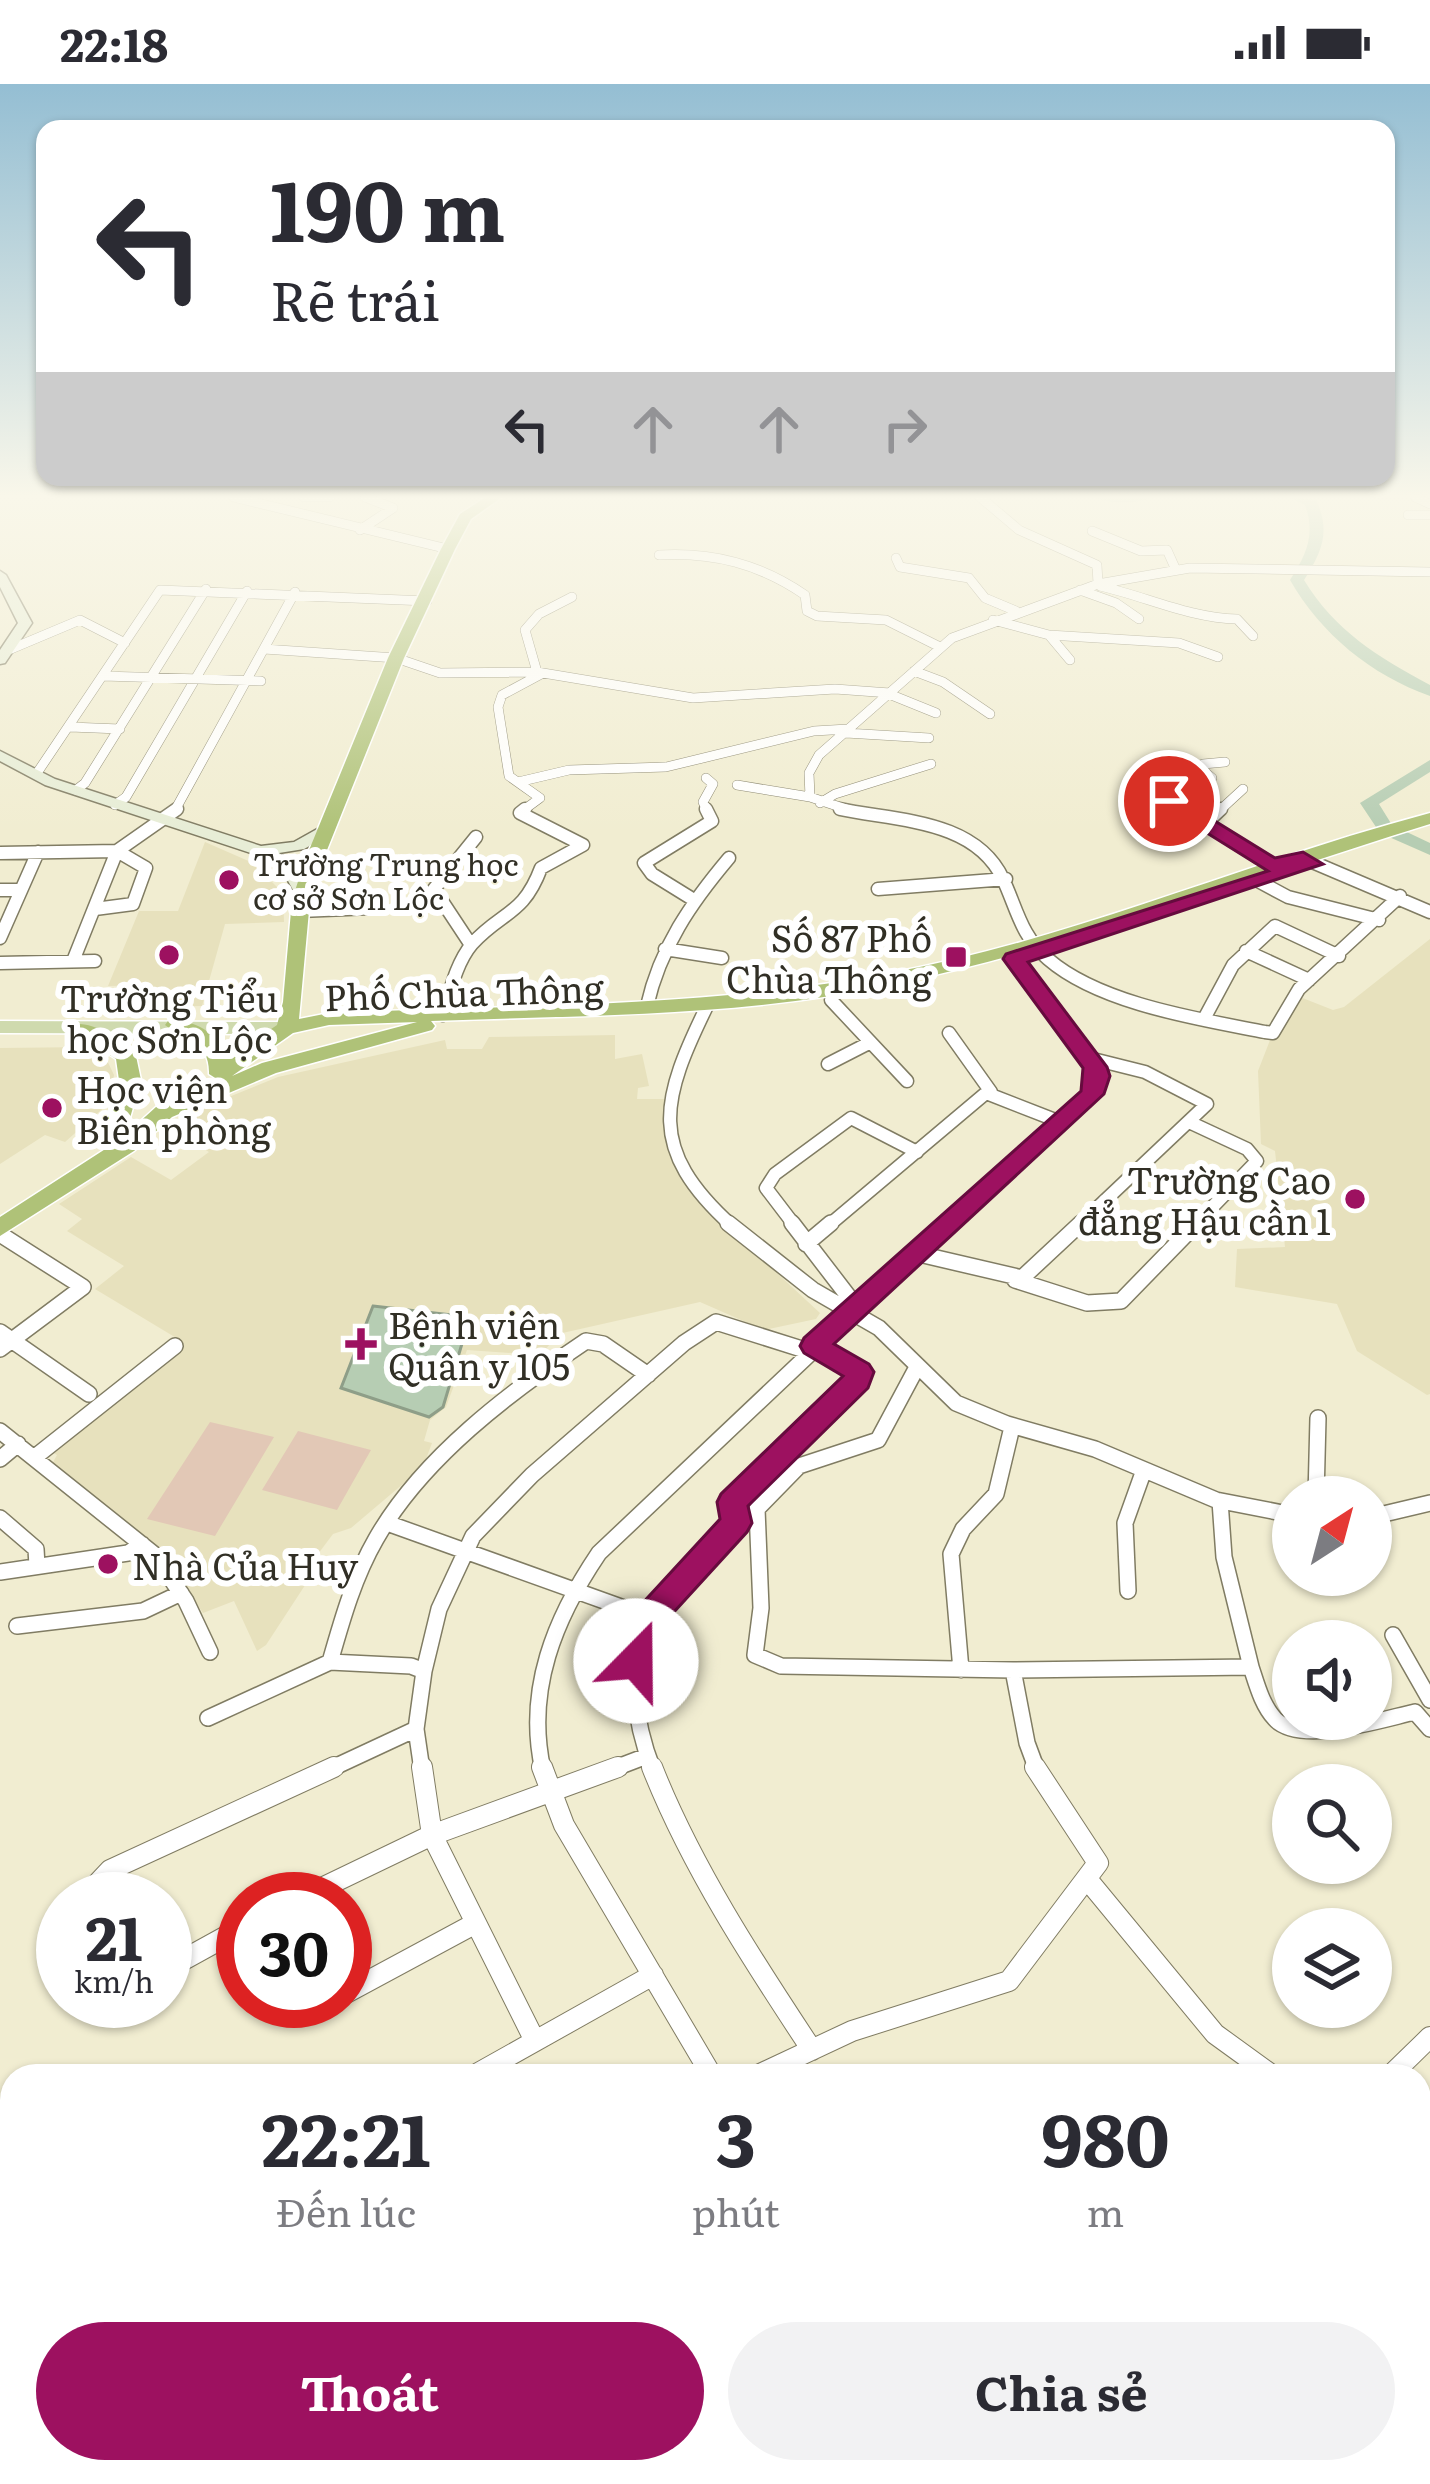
<!DOCTYPE html>
<html lang="vi">
<head>
<meta charset="utf-8">
<style>
  body { margin:0; font-family:Literata,serif; background:#f2f2f3; color:#2b2b33; height:100vh; display:flex; flex-direction:column; font-size:45px; white-space:nowrap }
  * { box-sizing:border-box; margin:0 }
  p { font-size:39px; color:#7c7c81 }
  .icon { flex:none; width:66px; height:66px; fill:none; stroke:currentColor; stroke-width:2; stroke-linecap:round; stroke-linejoin:round }
  .map { position:relative; flex:1; overflow:hidden }
  .details { position:absolute; left:0px; top:1980px; width:1431px; height:420px; display:flex; flex-direction:column; background:#fff; border-radius:36px 36px 0 0; box-shadow:0 3px 9px #0004 }
  .details>* { flex:none }
  .guide { position:absolute; left:36px; top:36px; width:1359px; height:366px; border-radius:24px; box-shadow:0 3px 9px #0004; background:#fff; color:#2b2b33; overflow:hidden }
  .needle { width:78px; rotate:36deg }
  .tools { position:absolute; left:1272px; top:1392px; display:grid; gap:24px }
  .tools a { display:grid; place-items:center; width:120px; height:120px; border-radius:50%; background:#fff; box-shadow:0 3px 9px #0004; font-size:60px }
  .speed { position:absolute; left:36px; top:1788px; display:flex; gap:24px; font-size:60px; font-weight:700; text-align:center }
  .speed>* { display:grid; place-content:center; width:156px; height:156px; border-radius:50%; background:#fff; box-shadow:0 3px 9px #0004; line-height:1 }
  .speed small { font-size:30px; font-weight:400 }
  .speed .limit { border:18px solid #d22; background:#fff; color:#111 }
  .pin { position:absolute; display:grid; place-items:center; width:102px; height:102px; color:#fff; margin:-51px; border:6px solid #fff; border-radius:50%; box-shadow:0 3px 12px #0007 }
  .me { position:absolute; width:132px; margin:-66px; rotate:22deg; stroke-linejoin:round; filter:drop-shadow(0 0 9px #0008) }
  .turn { display:flex; align-items:center; gap:42px; height:252px; padding:0 36px; font-size:54px }
  .turn .icon { width:156px; height:156px; stroke-width:2.5 }
  .turn b { display:block; font-size:84px; line-height:102px }
  .lanes { display:flex; align-items:center; height:114px; padding:0 36px; background:#0003; justify-content:center; gap:60px; direction:ltr }
  .lanes .off { opacity:.35 }
  .eta { display:flex; justify-content:space-evenly; align-items:center; height:204px; text-align:center }
  .eta b { font-size:72px; font-weight:700; line-height:84px }
  .button { display:flex; gap:24px; margin-top:auto; padding:24px 36px }
  .button a { flex:1; height:138px; border-radius:72px; background:#9d1160; color:#fff; font-size:48px; font-weight:700; line-height:138px; text-align:center }
  .button a+a { background:#f2f2f3; color:#2b2b33 }
  .status { display:flex; justify-content:space-between; align-items:center; height:84px; padding:0 60px; background:#fff; direction:ltr }
  .status svg { height:33px; fill:currentColor }
  .map>svg:first-child { display:block }
  .built { fill:#e7e1bd }
  .green { fill:#e2c8b6 }
  .water { fill:#b6cdb3; stroke:#8e9e88; stroke-width:3 }
  .lines { fill:none; stroke-linecap:round; stroke-linejoin:round }
  .river { fill:#b6cdb3; fill-rule:evenodd }
  .street-far3-casing { stroke:#807c63; stroke-width:10 }
  .street-far2-casing { stroke:#807c63; stroke-width:15 }
  .street-far1-casing { stroke:#807c63; stroke-width:18 }
  .street-casing { stroke:#807c63; stroke-width:22 }
  .secondary-casing { stroke:#807c63; stroke-width:3 }
  .primary-casing { stroke:#fff; stroke-width:3 }
  .highway-casing { stroke:#fff; stroke-width:3 }
  .street-far3 { stroke:#fff; stroke-width:9 }
  .street-far2 { stroke:#fff; stroke-width:12 }
  .street-far1 { stroke:#fff; stroke-width:15 }
  .street { stroke:#fff; stroke-width:20 }
  .secondary { fill:#e7edd6; fill-rule:evenodd }
  .primary { fill:#cfdaae; fill-rule:evenodd }
  .highway { fill:#afc278; fill-rule:evenodd }
  .route { fill:#9d1160; stroke:#660b3e; stroke-width:3 }
  .poi-dot { fill:#9d1160; stroke:#fff; stroke-width:4.5 }
  .labels { text-anchor:middle; dominant-baseline:central; stroke-width:12; stroke-linejoin:round; paint-order:stroke }
  .far-poi-label { font-size:30px; fill:#312f25; stroke:#fff; text-anchor:start }
  .poi-label { font-size:36px; fill:#312f25; stroke:#fff; text-anchor:start }
  .street-label { font-size:36px; fill:#312f25; stroke:#fff }
</style>
</head>
<body>
<div class="status"><b>22:18</b><svg viewBox="0 0 49 12"><path d="M0 12V9h3v3zM5 12V6h3v6zM10 12V3h3v9zM15 12V0h3v12zM26 1h20v11H26zM47 4h2v5h-2z"/></svg></div>
<div class="map">
<svg width="1430" height="2400" viewBox="0 0 1430 2400">
  <rect width="100%" height="100%" fill="#f1edd1"/>
  <path class="built" d="M205 758 253 779 283 809 284 838 225 840 202 922 143 923 149 901 108 902 139 827H178Z
    M1430 855V1310L1427 1311 1357 1267 1337 1220 1235 1203 1237 1165 1285 1163 1275 1067 1261 1060 1258 987 1272 951 1300 913 1333 926 1344 923Z
    M615 951V975L642 970 649 1002 638 1004 637 1015H670L665 1049 672 1078 696 1114 820 1229 816 1235 764 1246 700 1218 558 1250 541 1271 467 1266 446 1323 430 1336 424 1357 432 1359 423 1383 351 1444 333 1450 318 1470 313 1489 266 1561 257 1567 234 1517 203 1529 162 1470 52 1380 57 1371 47 1365 178 1255 95 1205 124 1182 67 1147 82 1135 59 1120 131 1073 171 1096 209 1068 172 1045 204 1023 278 993 445 956 447 965H482L489 953Z
    M91 963 103 968 114 991 109 1019 65 1058 45 1051 0 1080V964Z"/>
  <path class="green" d="M210 1338 274 1353 215 1452 147 1435Z
    M298 1347 371 1366 337 1426 262 1406Z"/>
  <path class="water" d="M373 1222 470 1233 443 1323 429 1333 341 1304Z"/>
  <g class="lines">
    <path class="river" d="M1094 413H1153C1140 420 1107 420 1094 413Z
      M1289 413 1316 416C1331 447 1322 468 1304 496 1335 547 1378 573 1430 601V612C1371 591 1321 550 1290 496 1306 471 1316 451 1305 421Z
      M1430 676V688L1379 720 1392 741 1430 759V771L1380 749 1360 719Z"/>
    <defs>
      <path id="street-far3" d="M233 413 448 465
        M304 413H330
        M980 413 1019 446 1097 481 1098 500
        M1415 413 1430 420
        M1408 431H1430
        M360 446 393 424 365 413
        M1092 447 1141 467 1167 466 1176 486
        M659 471C713 468 760 480 805 511L807 527 817 532 886 536 940 563
        M896 474 900 483 969 494 985 514 1016 527
        M1100 502C1147 513 1190 534 1237 535L1253 552
        M1080 506 1116 519 1139 535
        M993 536 1049 551 1179 559 1218 573
        M1049 551 1070 576
        M11 565 80 536 125 559
        M264 565 396 574 440 589 537 588 693 614 835 605 890 609
        M914 587 943 598 990 630
        M537 588 525 546 539 530 572 513
        M103 592 261 597
        M889 610 936 629
        M70 643 120 645
        M846 649 929 654
        M37 689 160 506 427 517
        M706 694 713 700 703 718 708 728
        M518 698 569 686 666 683 814 647 848 645
        M737 701 810 713
        M76 706 85 699 206 505
        M820 719 835 710 931 680
        M115 721 126 713 247 507
        M174 728 295 508
        M521 728 540 714 509 692 498 623 502 611 543 589
        M855 728 810 713 809 689 819 671 952 554 1098 500 1190 484 1430 488
        M1187 728 1169 717 1200 708 1212 694 1200 684 1203 680 1225 678
        M1218 728 1243 705"/>
      <path id="street-far2" d="M840 725C896 737 975 735 1003 795 1017 825 1021 852 1048 875 1100 920 1199 935 1265 948L1273 949 1299 905 1400 812
        M1182 725 1272 782
        M1204 741 1221 725
        M0 769 117 767 146 784 133 820 95 825
        M1303 774 1430 828
        M1258 797 1288 813 1379 836
        M878 805 1006 795
        M0 806H21
        M694 816 652 790 644 779 712 737 706 725
        M300 827 371 824
        M0 854 38 768
        M471 861 434 805 476 753
        M665 865 722 874
        M1246 867 1309 896
        M73 877 117 767 177 725
        M0 879 95 877
        M831 916 907 997
        M708 920C661 1016 646 1064 732 1142
        M647 922C660 864 691 819 729 774
        M443 931C450 908 456 879 472 860 502 827 523 832 541 784L583 761 520 729 525 725
        M1205 933 1233 881 1275 842 1339 872
        M949 949 991 1008
        M828 980 869 959
        M1189 1038 1247 1065 1257 1077 1194 1142
        M795 1142 766 1104 775 1090 851 1034 917 1068
        M828 1142 986 1009 1063 1039
        M945 1142 1092 1010 1095 983 1014 875
        M1078 1142 1207 1020 1145 988 1089 974"/>
      <path id="street-far1" d="M728 1139 813 1206 879 1244 956 1319 1007 1340 1095 1365 1216 1416 1293 1431
        M792 1139 855 1221
        M0 1150 83 1203 0 1265
        M806 1160 831 1139
        M915 1169 1022 1194 1081 1139
        M1015 1196 1087 1219 1121 1217 1197 1139
        M0 1248 89 1310
        M916 1285 878 1356 799 1382 757 1425 761 1524 755 1571 781 1582 1013 1586
        M0 1347 155 1471 186 1517 210 1568
        M35 1373 175 1262
        M0 1375 18 1360
        M1316 1413 1318 1334
        M1371 1433 1430 1419
        M0 1434 36 1465 37 1482
        M387 1439 649 1533
        M0 1488 128 1469 142 1460
        M1128 1507 1125 1439 1144 1386
        M17 1542 143 1527 181 1509
        M1393 1551 1430 1616
        M330 1578C342 1536 354 1493 376 1455 422 1374 510 1308 586 1257L603 1260 648 1291
        M1251 1583C1257 1601 1262 1621 1275 1635 1300 1662 1383 1635 1415 1628L1430 1645
        M961 1586 951 1470 963 1445 996 1410 1012 1343
        M424 1587 439 1525 473 1452 532 1391 684 1259 716 1238 808 1267
        M208 1634 330 1578 411 1582 424 1587 416 1645 422 1686
        M328 1686 416 1645
        M543 1686C525 1606 555 1534 599 1469L948 1139
        M610 1686 644 1673
        M653 1686C636 1643 622 1570 652 1529 676 1497 709 1469 737 1439L732 1419 858 1296 859 1288 814 1261
        M1037 1686 1027 1659 1013 1586 1251 1583 1224 1473 1220 1417"/>
      <path id="street" d="M422 1683 432 1751 535 1957
        M542 1683 564 1741 712 1992
        M652 1683C691 1782 753 1877 812 1966
        M1087 1795 1215 1950 1273 1992
        M95 1815 94 1803 110 1786 334 1683
        M299 1815 432 1751 618 1683
        M165 1886 243 1843
        M346 1909 476 1839
        M473 1992 653 1891
        M756 1992 852 1947 1009 1897 1098 1779 1035 1683
        M1390 1992 1430 1953
        M1419 2169 1430 2190
        M95 2400 114 2388"/>
      <path id="secondary" d="M0 487 6 491 32 539 5 579 0 580V566L18 539 0 503Z
        M0 667 55 695 261 762 294 758 319 744H331V750L304 765 279 769 294 780 311 810 309 813H297L282 786 263 773 45 701 0 677Z"/>
      <path id="primary" d="M0 937 286 938 295 944 286 950 0 949Z"/>
      <path id="highway" d="M486 413H502L471 435 455 465 404 574 323 776 310 816 299 935 329 929C516 921 706 924 890 889 1074 855 1249 777 1430 729V740C1253 795 1077 861 895 900 743 933 586 931 431 937L435 942 432 946 276 989 172 1033 134 1067 0 1152V1133L110 1062 102 1054 119 996 116 975C101 964 78 955 67 944L70 940C95 937 119 954 136 972L141 996 125 1051 156 1023 220 997 209 990C210 957 185 957 165 941L168 937C195 934 218 950 229 974L277 941 283 918 292 816 305 776 388 574 441 465 460 430ZM417 938 262 979 232 992 293 949 329 941Z"/>
    </defs>
    <use href="#street-far3" class="street-far3-casing"/>
    <use href="#street-far2" class="street-far2-casing"/>
    <use href="#street-far1" class="street-far1-casing"/>
    <use href="#street" class="street-casing"/>
    <use href="#secondary" class="secondary-casing"/>
    <use href="#primary" class="primary-casing"/>
    <use href="#highway" class="highway-casing"/>
    <use href="#street-far3" class="street-far3"/>
    <use href="#street-far2" class="street-far2"/>
    <use href="#street-far1" class="street-far1"/>
    <use href="#street" class="street"/>
    <use href="#secondary" class="secondary"/>
    <use href="#primary" class="primary"/>
    <use href="#highway" class="highway"/>
  </g>
  <linearGradient id="sky" x2="0" y2="1"><stop stop-color="#94bed3"/><stop offset="0.55" stop-color="#f9f7ea"/><stop offset="1" stop-color="#f9f7ea" stop-opacity="0"/></linearGradient>
  <rect width="1430" height="749" fill="url(#sky)"/>
  <path class="route" d="M1162 713H1176L1275 774 1303 768 1323 780 1028 878 1107 983 1110 992 1104 1010 834 1260 869 1280 874 1288 868 1304 748 1422 752 1439 747 1448 663 1540 648 1588 636 1592 624 1588 619 1577 638 1524 720 1435 717 1418 721 1410 843 1292 804 1269 800 1262 804 1254 1081 1007 1083 984 1003 875 1006 870 1268 787 1162 721Z"/>
  <g class="poi-dot">
    <circle cx="229" cy="796" r="12"/>
    <circle cx="169" cy="871" r="12"/>
    <rect x="944" y="861" width="24" height="24" rx="6"/>
    <circle cx="52" cy="1024" r="12"/>
    <circle cx="1355" cy="1115" r="12"/>
    <path d="M355 1242h12v12h12v12h-12v12h-12v-12h-12v-12h12z"/>
    <circle cx="108" cy="1480" r="12"/>
  </g>
  <g class="labels">
    <g class="far-poi-label">
      <text x="253" y="779">Trường Trung học<tspan x="253" dy="34">cơ sở Sơn Lộc</tspan></text>
    </g>
    <g class="poi-label">
      <text x="932" y="852" text-anchor="end">Số 87 Phố<tspan x="932" dy="41">Chùa Thông</tspan></text>
      <text x="169" y="912" text-anchor="middle">Trường Tiểu<tspan x="169" dy="41">học Sơn Lộc</tspan></text>
      <text x="76" y="1003">Học viện<tspan x="76" dy="41">Biên phòng</tspan></text>
      <text x="1331" y="1094" text-anchor="end">Trường Cao<tspan x="1331" dy="41">đẳng Hậu cần 1</tspan></text>
      <text x="388" y="1239">Bệnh viện<tspan x="388" dy="41">Quân y 105</tspan></text>
      <text x="132" y="1480">Nhà Của Huy</text>
    </g>
    <g class="street-label">
      <text transform="translate(464 907) rotate(-2)">Phố Chùa Thông</text>
    </g>
  </g>
</svg>
<div class="tools">
<a><svg class="needle" viewBox="-14 -14 28 28"><path d="M0-13l5 13h-10z" fill="#e53935"/><path d="M0 13l5-13h-10z" fill="#7c7c81"/></svg></a>
<a><svg class="icon" aria-label="sound" viewBox="0 0 24 24"><path d="M4 9h4l5-4v14l-5-4H4zM17 9q2 3 0 6"/></svg></a>
<a><svg class="icon" aria-label="search" viewBox="0 0 24 24"><circle cx="10" cy="10" r="6"/><path d="M15 15l6 6"/></svg></a>
<a><svg class="icon" aria-label="layers" viewBox="0 0 24 24"><path d="M12 4l9 5-9 5-9-5zM3 14l9 5 9-5"/></svg></a>
</div>
<div class="speed"><div>21<small>km/h</small></div><div class="limit">30</div></div>
<div class="pin" style="left:1169px;top:717px;background:#d93025"><svg class="icon" aria-label="arrive" viewBox="0 0 24 24"><path d="M6 21V4h12l-3 4 3 4H6"/></svg></div>
<svg class="me" style="left:636px;top:1577px" viewBox="-20 -20 40 40"><circle r="19" fill="#fff"/><path d="M0-13L10 11 0 6-10 11z" fill="#9d1160"/></svg>
<div class="guide">
<div class="turn"><svg class="icon" aria-label="left" viewBox="0 0 24 24"><path d="M17 20v-9H6M10 6l-5 5 5 5"/></svg><div><b>190 m</b>Rẽ trái</div></div>
<div class="lanes"><svg class="icon" aria-label="left" viewBox="0 0 24 24"><path d="M17 20v-9H6M10 6l-5 5 5 5"/></svg><svg class="icon off" aria-label="ahead" viewBox="0 0 24 24"><path d="M12 20V5M6 11l6-6 6 6"/></svg><svg class="icon off" aria-label="ahead" viewBox="0 0 24 24"><path d="M12 20V5M6 11l6-6 6 6"/></svg><svg class="icon off" aria-label="right" viewBox="0 0 24 24"><path d="M7 20v-9h11M14 6l5 5-5 5"/></svg></div>
</div>
<section class="details">
<div class="eta">
<div><b>22:21</b><p>Đến lúc</p></div>
<div><b>3</b><p>phút</p></div>
<div><b>980</b><p>m</p></div>
</div>
<div class="button"><a>Thoát</a><a>Chia sẻ</a></div>
</section>
</div>
</body>
</html>
